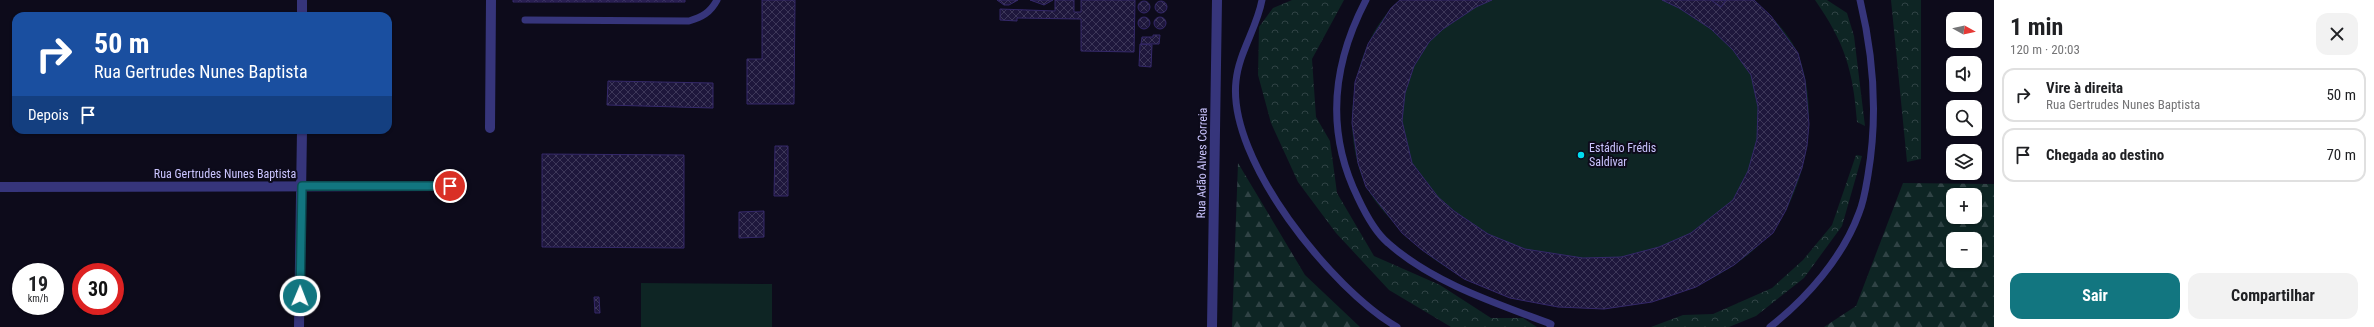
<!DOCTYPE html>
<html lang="pt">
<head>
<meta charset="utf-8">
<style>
  body { margin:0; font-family:"Roboto Condensed",sans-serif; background:#f2f2f2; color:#202124; height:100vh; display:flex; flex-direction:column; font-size:15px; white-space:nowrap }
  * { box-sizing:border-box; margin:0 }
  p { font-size:13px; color:#757577 }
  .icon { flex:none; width:22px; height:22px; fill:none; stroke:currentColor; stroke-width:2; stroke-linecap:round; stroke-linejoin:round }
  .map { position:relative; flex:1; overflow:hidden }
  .panel { display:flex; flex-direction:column; background:#fff; width:380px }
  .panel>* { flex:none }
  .guide { position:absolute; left:12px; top:12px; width:380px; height:122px; border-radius:12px; box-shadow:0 1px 3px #0004; background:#1a4fa0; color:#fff; overflow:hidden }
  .needle { width:26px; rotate:98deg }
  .tools { position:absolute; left:1946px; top:12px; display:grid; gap:8px }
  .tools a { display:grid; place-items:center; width:36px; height:36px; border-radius:8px; background:#fff; box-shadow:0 1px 3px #0004; font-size:20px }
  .speed { position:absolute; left:12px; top:263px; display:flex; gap:8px; font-size:20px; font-weight:700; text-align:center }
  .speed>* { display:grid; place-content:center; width:52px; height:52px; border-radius:50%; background:#fff; box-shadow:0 1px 3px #0004; line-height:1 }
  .speed small { font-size:10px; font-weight:400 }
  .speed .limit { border:6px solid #d22; background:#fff; color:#111 }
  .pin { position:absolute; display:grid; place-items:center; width:34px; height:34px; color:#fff; margin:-17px; border:2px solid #fff; border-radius:50%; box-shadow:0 1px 4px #0007 }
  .me { position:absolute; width:44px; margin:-22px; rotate:1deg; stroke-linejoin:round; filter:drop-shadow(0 0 3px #0008) }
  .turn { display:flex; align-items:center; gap:14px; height:84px; padding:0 16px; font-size:18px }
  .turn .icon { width:52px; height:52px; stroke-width:2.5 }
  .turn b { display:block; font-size:28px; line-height:34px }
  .then { display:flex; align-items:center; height:38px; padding:0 16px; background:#0003; gap:8px; font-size:15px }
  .round { display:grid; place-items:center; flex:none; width:42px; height:42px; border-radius:12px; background:#f2f2f2 }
  .head { display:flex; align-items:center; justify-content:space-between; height:68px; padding:0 16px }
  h1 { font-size:24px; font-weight:700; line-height:30px }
  .button { display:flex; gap:8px; margin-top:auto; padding:8px 16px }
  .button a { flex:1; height:46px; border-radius:12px; background:#127680; color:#fff; font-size:16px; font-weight:700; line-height:46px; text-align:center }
  .button a+a { background:#f2f2f2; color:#202124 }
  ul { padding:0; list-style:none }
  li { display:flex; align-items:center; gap:12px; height:54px; margin:0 8px 6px; padding:0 8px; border:2px solid #e0e0e0; border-radius:12px }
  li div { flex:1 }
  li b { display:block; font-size:15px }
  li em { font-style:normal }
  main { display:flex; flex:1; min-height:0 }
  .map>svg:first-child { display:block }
  .green { fill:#0e2524 }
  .forest { fill:url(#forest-firs); fill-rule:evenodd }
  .park { fill:url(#park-crowns) }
  .building { fill:url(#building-cross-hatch); stroke:#342869 }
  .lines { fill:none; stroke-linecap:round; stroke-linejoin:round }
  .service { stroke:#36357b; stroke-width:7 }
  .minor { stroke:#36357b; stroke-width:10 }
  .route-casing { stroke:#0c4d53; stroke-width:10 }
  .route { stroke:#127680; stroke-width:7 }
  .poi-dot { fill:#00ddf0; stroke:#0d0b1b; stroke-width:1.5 }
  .labels { text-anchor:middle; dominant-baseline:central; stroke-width:4; stroke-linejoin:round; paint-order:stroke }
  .poi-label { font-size:12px; fill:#cbc5ff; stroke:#0d0b1b; text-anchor:start }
  .street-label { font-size:12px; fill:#cbc5ff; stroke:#0d0b1b }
</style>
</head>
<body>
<main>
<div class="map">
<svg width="1994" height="327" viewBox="0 0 1994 327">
  <defs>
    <pattern id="forest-firs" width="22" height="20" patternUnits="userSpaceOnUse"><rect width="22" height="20" fill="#0e2524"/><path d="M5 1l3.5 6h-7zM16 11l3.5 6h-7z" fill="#304345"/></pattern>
    <pattern id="park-crowns" width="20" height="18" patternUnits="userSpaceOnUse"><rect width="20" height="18" fill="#0e2524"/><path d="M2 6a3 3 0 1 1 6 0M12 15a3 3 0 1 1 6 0" fill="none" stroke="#304345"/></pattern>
    <pattern id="building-cross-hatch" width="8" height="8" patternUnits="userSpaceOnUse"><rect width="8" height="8" fill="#1e173c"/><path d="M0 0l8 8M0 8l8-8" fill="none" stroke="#3d3759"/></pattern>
  </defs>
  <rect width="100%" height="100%" fill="#0d0b1b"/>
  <path class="green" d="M1400 0H1754C1770 15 1790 34 1798 54 1812 89 1812 134 1802 169 1787 225 1756 256 1705 282 1604 327 1469 310 1394 223 1384 212 1372 199 1366 186 1353 159 1349 124 1354 95 1358 60 1373 23 1400 0Z
    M641 283 772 284V327H641Z"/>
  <path class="forest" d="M1238 163 1305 275 1360 327H1232Z
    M1903 183 1994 184V327H1824L1856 306ZM1953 195H1975V217H1953ZM1953 239H1975V261H1953Z"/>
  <path class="park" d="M1292 0H1344L1312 59 1316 117 1330 141 1337 193 1374 256 1440 285 1491 318H1523L1537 327H1451L1389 290 1336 233 1298 182 1271 123 1258 75 1259 27 1273 8Z
    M1815 0H1827L1847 13 1854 36 1865 126 1857 122C1853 70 1845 43 1815 0Z
    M1891 0H1921V159L1907 162Z
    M1856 155 1862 156 1842 226 1804 278 1756 316 1729 327H1651L1683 315 1713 314 1772 288 1803 260 1832 225Z"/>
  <path class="building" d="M513 0H685V2H513Z
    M762 0H795L794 104H747V59H762Z
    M997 0H1018L1009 5H1004Z
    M1030 0H1053L1044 5Z
    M1055 0H1074V12H1081V0H1135L1134 52 1081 51V19L1017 18V21L1000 20V9L1055 11Z
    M1400 0H1492L1476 7 1443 29 1429 42 1414 66 1405 93 1402 121 1412 163 1438 197 1454 211 1488 234 1525 249 1583 258 1621 257 1659 247 1691 233 1733 200 1748 171 1757 139 1758 107 1751 75 1733 50 1711 29 1679 8 1662 0H1754L1771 16 1798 53 1805 80 1809 124 1807 146 1802 168 1786 210 1773 233 1734 265 1696 287 1652 302 1604 309 1558 307 1510 298 1464 279 1422 250 1402 233 1366 187 1358 163 1352 123 1355 82 1368 44 1391 8Z
    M1711 0H1726L1721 7Z
    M1138 7a6 6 0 1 1 12 0a6 6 0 1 1-12 0Z
    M1155 7a6 6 0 1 1 12 0a6 6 0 1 1-12 0Z
    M1154 23a6 6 0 1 1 12 0a6 6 0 1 1-12 0Z
    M1138 23a6 6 0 1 1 12 0a6 6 0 1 1-12 0Z
    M1153 35H1160L1159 44H1141L1142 37H1153Z
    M1140 44 1152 45 1151 67 1139 66Z
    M608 81 713 83V108L607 105Z
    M775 146H788V196H774Z
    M542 154 684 155V248L542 247Z
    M764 211V237L739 238V212Z
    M594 297H599L600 313H595Z"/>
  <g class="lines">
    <path class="service" d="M1262 0C1257 28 1239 52 1236 81 1227 160 1332 289 1397 327
      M1366 0C1332 65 1325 131 1358 198 1365 213 1375 232 1388 243 1433 283 1495 303 1551 324L1550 327
      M525 20 689 21C702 17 710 13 717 0
      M1770 327C1807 298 1843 257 1859 213 1864 201 1866 187 1868 175 1878 116 1874 58 1860 0"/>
    <path class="minor" d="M302 16V0
      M490 128 491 0
      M0 187 450 186
      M299 327 302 130
      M1212 327 1217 0"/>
  </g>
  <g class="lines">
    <defs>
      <path id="route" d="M300 296 302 186H450"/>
    </defs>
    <use href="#route" class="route-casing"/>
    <use href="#route" class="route"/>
  </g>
  <circle class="poi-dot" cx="1581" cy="155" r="4"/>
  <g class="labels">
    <g class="poi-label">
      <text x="1589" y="148">Estádio Frédis<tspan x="1589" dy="14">Saldivar</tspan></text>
    </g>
    <g class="street-label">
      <text transform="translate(1202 163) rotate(-89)">Rua Adão Alves Correia</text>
      <text x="225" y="174">Rua Gertrudes Nunes Baptista</text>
    </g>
  </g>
</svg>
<div class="tools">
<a><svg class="needle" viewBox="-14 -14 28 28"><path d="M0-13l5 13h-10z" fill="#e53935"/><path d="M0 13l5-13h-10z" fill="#757577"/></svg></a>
<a><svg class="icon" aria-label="sound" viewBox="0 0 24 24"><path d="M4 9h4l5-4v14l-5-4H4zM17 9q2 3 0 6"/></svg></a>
<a><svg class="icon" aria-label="search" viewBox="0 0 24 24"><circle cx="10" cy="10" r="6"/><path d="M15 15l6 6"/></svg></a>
<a><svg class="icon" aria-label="layers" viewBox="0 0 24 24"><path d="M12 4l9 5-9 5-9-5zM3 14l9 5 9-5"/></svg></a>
<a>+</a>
<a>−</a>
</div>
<div class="speed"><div>19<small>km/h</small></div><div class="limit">30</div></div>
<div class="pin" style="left:450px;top:186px;background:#d93025"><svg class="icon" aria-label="arrive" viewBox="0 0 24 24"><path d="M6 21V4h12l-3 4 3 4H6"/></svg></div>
<svg class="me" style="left:300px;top:296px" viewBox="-20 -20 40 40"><circle r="17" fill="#127680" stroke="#fff" stroke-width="3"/><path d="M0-11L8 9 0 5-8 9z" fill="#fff"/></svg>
<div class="guide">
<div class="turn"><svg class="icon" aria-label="right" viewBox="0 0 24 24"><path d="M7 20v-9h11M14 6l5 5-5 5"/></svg><div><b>50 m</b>Rua Gertrudes Nunes Baptista</div></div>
<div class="then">Depois<svg class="icon" aria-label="arrive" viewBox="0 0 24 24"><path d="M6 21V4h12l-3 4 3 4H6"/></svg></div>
</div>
</div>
<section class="panel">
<div class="head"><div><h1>1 min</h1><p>120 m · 20:03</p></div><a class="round"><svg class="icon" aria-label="close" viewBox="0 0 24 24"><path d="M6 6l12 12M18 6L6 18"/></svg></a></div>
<ul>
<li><svg class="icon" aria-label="right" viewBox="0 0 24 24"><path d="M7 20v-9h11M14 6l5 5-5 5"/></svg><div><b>Vire à direita</b><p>Rua Gertrudes Nunes Baptista</p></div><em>50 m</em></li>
<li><svg class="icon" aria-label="arrive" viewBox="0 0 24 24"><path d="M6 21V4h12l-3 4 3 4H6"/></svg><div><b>Chegada ao destino</b></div><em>70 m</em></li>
</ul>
<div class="button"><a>Sair</a><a>Compartilhar</a></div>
</section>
</main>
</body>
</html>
